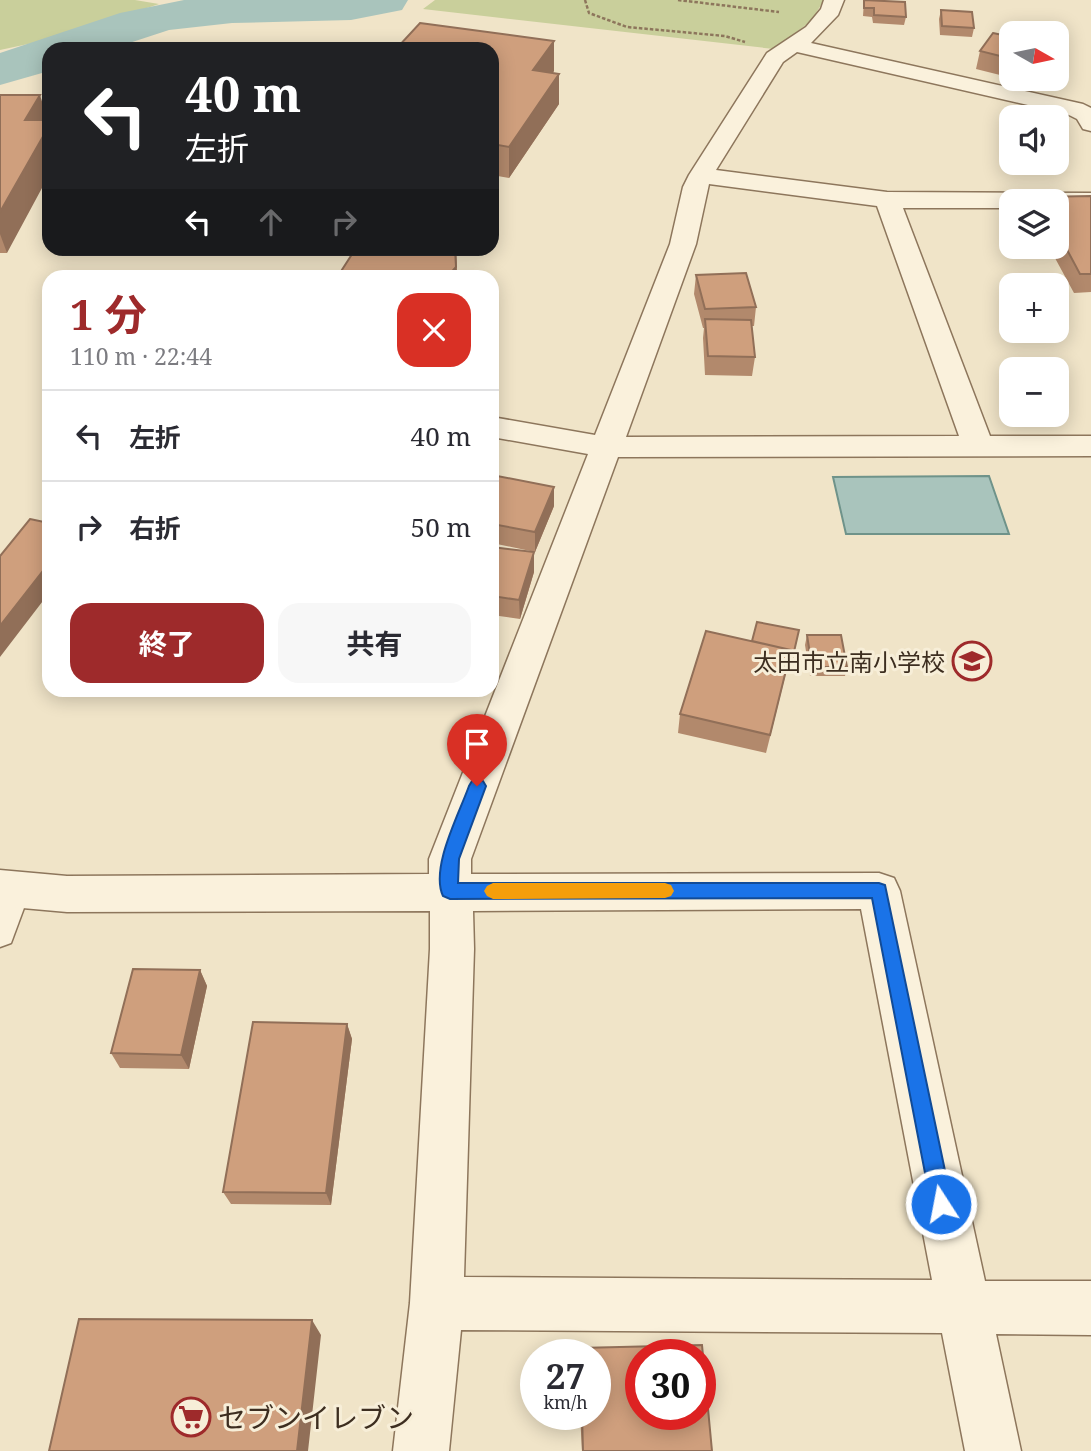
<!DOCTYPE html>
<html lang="ja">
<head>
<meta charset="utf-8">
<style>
  body { margin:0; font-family:"Noto Serif","Noto Sans JP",serif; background:#f7f7f7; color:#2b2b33; height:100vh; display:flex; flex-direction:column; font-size:26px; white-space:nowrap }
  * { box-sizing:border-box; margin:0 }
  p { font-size:23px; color:#7c7c81 }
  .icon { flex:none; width:38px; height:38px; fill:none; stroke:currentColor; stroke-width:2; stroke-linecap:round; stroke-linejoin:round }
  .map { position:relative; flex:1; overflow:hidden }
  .panel { position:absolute; left:42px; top:270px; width:457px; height:427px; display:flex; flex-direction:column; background:#fff; border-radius:21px; box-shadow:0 4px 18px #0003 }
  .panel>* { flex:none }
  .top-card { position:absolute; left:42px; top:42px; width:457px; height:214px; border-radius:21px; box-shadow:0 4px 18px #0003; background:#202124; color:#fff; overflow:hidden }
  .needle { width:46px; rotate:99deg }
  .controls { position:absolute; left:999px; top:21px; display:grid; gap:14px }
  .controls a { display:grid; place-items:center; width:70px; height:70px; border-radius:14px; background:#fff; box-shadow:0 4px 18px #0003; font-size:35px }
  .speed { position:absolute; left:520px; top:1339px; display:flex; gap:14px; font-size:35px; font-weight:700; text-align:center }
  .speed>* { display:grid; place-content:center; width:91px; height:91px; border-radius:50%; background:#fff; box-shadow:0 4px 18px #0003; line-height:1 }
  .speed small { font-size:18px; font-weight:400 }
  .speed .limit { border:10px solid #d22; background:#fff; color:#111 }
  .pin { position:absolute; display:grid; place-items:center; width:60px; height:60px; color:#fff; margin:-72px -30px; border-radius:50% 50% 50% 0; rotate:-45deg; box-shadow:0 0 7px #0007 }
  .pin .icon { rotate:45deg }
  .me { position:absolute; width:77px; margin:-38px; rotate:349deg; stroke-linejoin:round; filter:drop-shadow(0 0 5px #0008) }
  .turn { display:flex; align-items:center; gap:24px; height:147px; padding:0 28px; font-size:32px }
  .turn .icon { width:91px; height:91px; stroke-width:2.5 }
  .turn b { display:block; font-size:49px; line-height:60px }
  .lanes { display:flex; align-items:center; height:66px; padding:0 28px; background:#0003; justify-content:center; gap:35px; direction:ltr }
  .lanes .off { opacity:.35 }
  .round { display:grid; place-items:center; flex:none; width:74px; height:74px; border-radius:21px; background:#f7f7f7 }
  .summary { display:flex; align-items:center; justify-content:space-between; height:119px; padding:0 28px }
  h1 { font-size:42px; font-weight:700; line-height:52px; color:#9e2a2b }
  .cta { display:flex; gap:14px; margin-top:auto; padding:14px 28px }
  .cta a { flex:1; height:80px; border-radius:21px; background:#9e2a2b; color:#fff; font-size:28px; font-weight:700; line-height:80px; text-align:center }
  .cta a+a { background:#f7f7f7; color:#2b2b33 }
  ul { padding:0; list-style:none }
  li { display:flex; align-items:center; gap:21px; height:91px; padding:0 28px; border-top:2px solid #e1e1e2 }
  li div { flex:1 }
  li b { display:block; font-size:26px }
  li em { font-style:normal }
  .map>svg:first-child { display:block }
  .green { fill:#c9cf9b }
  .water { fill:#a9c4bc; stroke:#6f938a; stroke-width:2 }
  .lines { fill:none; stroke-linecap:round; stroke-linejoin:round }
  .river { fill:#a9c4bc; fill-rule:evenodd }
  .service-casing { stroke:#8d765c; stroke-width:3 }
  .minor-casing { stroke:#8d765c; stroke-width:3 }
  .path { stroke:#8d765c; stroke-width:2.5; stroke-dasharray:3.5 2; stroke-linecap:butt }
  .service { fill:#faf1dc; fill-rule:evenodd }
  .minor { fill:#faf1dc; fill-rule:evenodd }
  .wall { fill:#b2896c; fill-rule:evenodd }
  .shaded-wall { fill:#916f58 }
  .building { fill:#cf9f7d; stroke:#916f58; stroke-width:2; fill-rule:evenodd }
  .route { fill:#1a73e8; stroke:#114b97; stroke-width:2 }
  .slow { fill:#f59e0b }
  .labels { text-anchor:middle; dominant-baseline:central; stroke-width:6; stroke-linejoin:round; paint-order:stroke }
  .poi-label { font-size:24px; fill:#3d2e20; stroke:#f7eed8; text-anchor:end }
  .near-poi-label { font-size:28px; fill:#3d2e20; stroke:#f7eed8; text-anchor:start }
</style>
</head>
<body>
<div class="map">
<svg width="1091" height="1451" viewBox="0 0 1091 1451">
  <rect width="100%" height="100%" fill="#f0e4c8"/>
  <path class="green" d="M0 0H135L159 4 56 38 0 50Z
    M435 0H824L811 21 774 49 423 9Z"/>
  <path class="water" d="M989 476 1009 534H846L833 477Z"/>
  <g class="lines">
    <path class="river" d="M184 0H408L402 10 351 20 232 23 169 30 111 49H49V71L0 85V53L120 13Z"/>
    <defs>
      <path id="service" d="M16 877 26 880 31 889 11 943 0 947V893L6 880Z"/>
      <path id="minor" d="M824 0H844L838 15 811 43 1083 104 1091 108V131L1083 129 1077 119 1067 114 797 52 783 62 716 170 887 192 1091 193V209L1057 208V201H1012V208H903L990 436H1091V456L618 457 471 859V874L879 873 894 878 900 891 985 1281H1091V1335L996 1334 1021 1451H965L942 1333 461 1330 449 1451H393L410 1303 430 949V911L67 912 0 906V870L67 876 429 874V859L588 454 492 437V417L595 435 670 244 683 187 689 175 767 53 806 27 821 9ZM709 184 877 206 959 436 626 437 696 244ZM861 909 932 1280 464 1277 474 949 473 911Z"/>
    </defs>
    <use href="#service" class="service-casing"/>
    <use href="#minor" class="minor-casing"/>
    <path class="path" d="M585 0 589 13 627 27 725 36 745 42
      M678 0 779 12"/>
    <use href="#service" class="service"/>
    <use href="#minor" class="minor"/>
  </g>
  <path class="wall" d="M864 0 906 17 904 25 873 23 872 17 863 16Z
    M941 10 974 28 972 37 940 35 939 19Z
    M1012 37V78L976 69 980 51Z
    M554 41V71L552 73 559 74V104L509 178 492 175V49Z
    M1016 79H1031L1029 82Z
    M0 95 7 253H0Z
    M1091 196V292L1074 293 1049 247H1057V201H1037L1039 197Z
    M334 248H456L457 276H338L354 251Z
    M696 275 756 307 754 326H752L755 357 752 376 705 375 703 338 704 328H703L694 294Z
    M492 475 554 506 535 552 492 543Z
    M492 547 534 572 520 619 492 615Z
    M799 630 790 665H788L766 753 678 733 680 714 752 641Z
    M807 635 847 667 845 676H810L805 645Z
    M200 970 207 986 189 1069 120 1068 111 1053Z
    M347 1024 352 1039 331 1205 231 1204 223 1192Z
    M702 1345 712 1451H582L580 1414H595V1354H579V1348ZM640 1354H700V1414H640Z"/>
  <path class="shaded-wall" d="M554 41V71L533 101V70Z
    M559 74V104L509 178V147Z
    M40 95 49 124V175L7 253 0 234V212L25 120Z
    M456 248 457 276H448Z
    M554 487V506L535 552V532Z
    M534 552V572L520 619 519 600Z
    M49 563V593L0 657V626Z
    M200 970 207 986 189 1069 181 1055Z
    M347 1024 352 1039 331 1205 326 1193Z
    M312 1320 321 1335 308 1451H297Z"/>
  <path class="building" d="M864 0 905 2 906 17 874 15V8H864Z
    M941 10 972 12 974 28 942 26Z
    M420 23 554 41 533 70 559 74 509 147 492 144V49H396Z
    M993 33 1012 37V59L980 51Z
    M0 95H40L25 120H49V126L0 212Z
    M1091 196V274H1080L1057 231V201H1041L1039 197Z
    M356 248H455L456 267 448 276H338Z
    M746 273 756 307 705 309 696 275Z
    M705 319 751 320 755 357 708 356Z
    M492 475 554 487 535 532 492 524Z
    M30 519 49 523V563L0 626V556Z
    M492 547 534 552 519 600 492 596Z
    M757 622 799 630 793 656 790 655 791 650 752 641Z
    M706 631 791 650 770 735 680 714Z
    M807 635H841L847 667H812Z
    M133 969 200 970 181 1055 111 1053Z
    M253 1022 347 1024 326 1193 223 1192Z
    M79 1319 312 1320 297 1451H49Z
    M702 1345 712 1451H583L582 1414H595V1354H579V1348ZM640 1354H700V1414H640Z"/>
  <path class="route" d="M477 779 483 781 486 786 459 859 458 883H879L885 885 952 1204 949 1211 941 1214 934 1211 931 1204 872 898 450 899 443 896C430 868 459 814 469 786L472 781Z"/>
  <path class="slow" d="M493 883H665L671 885 674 891 671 896 665 898 493 899 487 896 484 891 487 886Z"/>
  <defs>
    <symbol id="school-ring" viewBox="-11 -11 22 22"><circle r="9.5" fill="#f7eed8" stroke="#9e2a2b" stroke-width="1.5"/><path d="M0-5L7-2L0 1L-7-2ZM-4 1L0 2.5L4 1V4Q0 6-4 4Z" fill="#9e2a2b"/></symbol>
    <symbol id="supermarket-ring" viewBox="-11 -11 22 22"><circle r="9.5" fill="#f7eed8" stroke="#9e2a2b" stroke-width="1.5"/><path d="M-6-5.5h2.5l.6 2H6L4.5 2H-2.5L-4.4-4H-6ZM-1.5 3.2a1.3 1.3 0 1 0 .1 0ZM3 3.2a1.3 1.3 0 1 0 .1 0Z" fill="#9e2a2b"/></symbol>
  </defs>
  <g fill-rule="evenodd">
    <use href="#school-ring" x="950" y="639" width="44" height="44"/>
    <use href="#supermarket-ring" x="169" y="1395" width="44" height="44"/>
  </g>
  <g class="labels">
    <g class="poi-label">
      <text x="945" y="661">太田市立南小学校</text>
    </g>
    <g class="near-poi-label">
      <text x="218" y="1417">セブンイレブン</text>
    </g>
  </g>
</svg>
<div class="controls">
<a><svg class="needle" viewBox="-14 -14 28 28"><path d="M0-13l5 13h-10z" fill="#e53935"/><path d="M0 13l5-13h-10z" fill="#7c7c81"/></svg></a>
<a><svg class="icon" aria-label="sound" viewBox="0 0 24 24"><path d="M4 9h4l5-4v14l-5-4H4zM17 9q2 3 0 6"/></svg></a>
<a><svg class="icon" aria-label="layers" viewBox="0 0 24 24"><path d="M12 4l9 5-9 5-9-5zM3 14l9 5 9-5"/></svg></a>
<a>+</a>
<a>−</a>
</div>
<div class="speed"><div>27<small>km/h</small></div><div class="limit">30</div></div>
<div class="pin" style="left:477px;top:786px;background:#d93025"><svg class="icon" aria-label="arrive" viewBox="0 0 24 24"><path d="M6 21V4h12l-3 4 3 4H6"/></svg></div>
<svg class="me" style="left:941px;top:1204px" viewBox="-20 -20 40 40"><circle r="17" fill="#1a73e8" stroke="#fff" stroke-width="3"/><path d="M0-11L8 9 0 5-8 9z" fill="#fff"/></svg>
<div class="top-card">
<div class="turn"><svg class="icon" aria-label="left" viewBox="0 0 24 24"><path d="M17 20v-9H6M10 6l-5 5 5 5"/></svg><div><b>40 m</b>左折</div></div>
<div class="lanes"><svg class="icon" aria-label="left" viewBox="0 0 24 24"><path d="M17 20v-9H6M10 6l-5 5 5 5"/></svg><svg class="icon off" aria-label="ahead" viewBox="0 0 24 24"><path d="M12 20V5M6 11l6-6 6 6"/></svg><svg class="icon off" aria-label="right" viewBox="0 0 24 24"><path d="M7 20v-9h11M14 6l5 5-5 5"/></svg></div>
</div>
<section class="panel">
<div class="summary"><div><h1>1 分</h1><p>110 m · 22:44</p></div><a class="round" style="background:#d93025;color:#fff"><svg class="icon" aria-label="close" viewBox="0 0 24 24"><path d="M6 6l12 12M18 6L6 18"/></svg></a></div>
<ul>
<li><svg class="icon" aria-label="left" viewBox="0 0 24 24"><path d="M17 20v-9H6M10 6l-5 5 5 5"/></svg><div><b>左折</b></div><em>40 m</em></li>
<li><svg class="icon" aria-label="right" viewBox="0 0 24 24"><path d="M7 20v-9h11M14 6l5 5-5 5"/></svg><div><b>右折</b></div><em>50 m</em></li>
</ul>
<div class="cta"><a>終了</a><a>共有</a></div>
</section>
</div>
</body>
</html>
